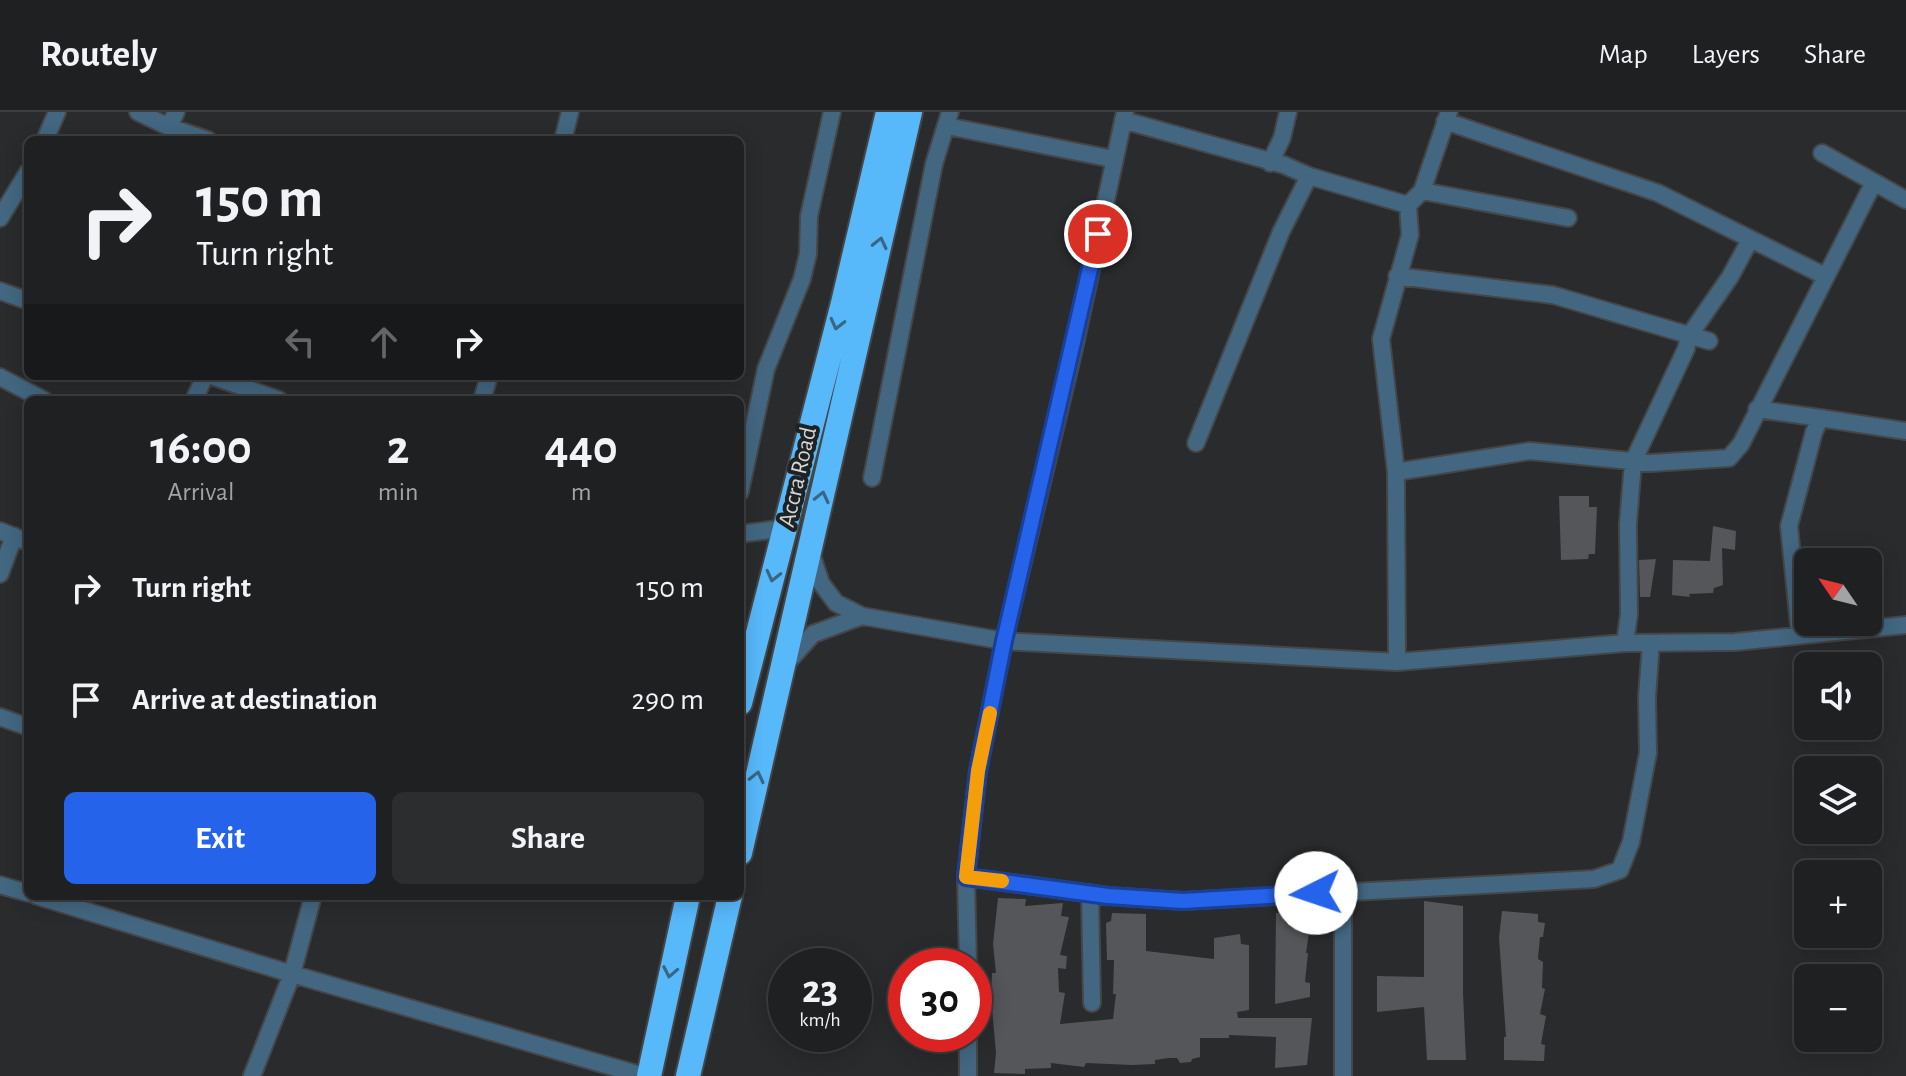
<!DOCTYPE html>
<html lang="en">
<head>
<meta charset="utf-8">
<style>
  body { margin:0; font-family:"Alegreya Sans",sans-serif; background:#2c2d2f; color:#f1f3f6; height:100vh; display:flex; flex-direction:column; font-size:30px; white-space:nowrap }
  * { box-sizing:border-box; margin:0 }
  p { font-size:26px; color:#a1a3a5 }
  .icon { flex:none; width:44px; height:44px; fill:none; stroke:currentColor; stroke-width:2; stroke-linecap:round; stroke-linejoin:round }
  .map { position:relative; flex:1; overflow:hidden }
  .sheet { position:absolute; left:24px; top:284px; width:720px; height:504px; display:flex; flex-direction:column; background:#1f2022; border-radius:12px; box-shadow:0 4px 20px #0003,0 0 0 2px #3c3e40 }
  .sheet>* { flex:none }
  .banner { position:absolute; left:24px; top:24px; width:720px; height:244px; border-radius:12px; box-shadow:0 4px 20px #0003,0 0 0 2px #3c3e40; background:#1f2022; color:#f1f3f6; overflow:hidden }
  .needle { width:52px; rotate:305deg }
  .tools { position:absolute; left:1794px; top:436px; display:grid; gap:16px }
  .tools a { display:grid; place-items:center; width:88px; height:88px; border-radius:12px; background:#1f2022; box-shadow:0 4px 20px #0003,0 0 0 2px #3c3e40; font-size:40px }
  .speed { position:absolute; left:768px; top:836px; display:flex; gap:16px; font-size:40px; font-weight:700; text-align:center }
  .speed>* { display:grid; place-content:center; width:104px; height:104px; border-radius:50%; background:#1f2022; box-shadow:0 4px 20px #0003,0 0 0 2px #3c3e40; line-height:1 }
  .speed small { font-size:20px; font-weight:400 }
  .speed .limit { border:12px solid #d22; background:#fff; color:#111 }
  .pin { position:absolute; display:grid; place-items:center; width:68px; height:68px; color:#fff; margin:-34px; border:4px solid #fff; border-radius:50%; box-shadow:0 2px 8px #0007 }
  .me { position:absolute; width:88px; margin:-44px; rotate:266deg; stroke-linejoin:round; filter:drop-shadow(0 0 6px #0008) }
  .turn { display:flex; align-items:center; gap:28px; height:168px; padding:0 40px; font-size:36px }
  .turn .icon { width:104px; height:104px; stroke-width:2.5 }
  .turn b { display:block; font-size:56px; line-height:68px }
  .lanes { display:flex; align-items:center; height:76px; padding:0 40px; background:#0003; justify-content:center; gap:40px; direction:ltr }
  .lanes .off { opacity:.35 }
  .eta { display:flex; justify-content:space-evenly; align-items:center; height:136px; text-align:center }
  .eta b { font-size:48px; font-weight:700; line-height:56px }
  .primary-button { display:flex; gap:16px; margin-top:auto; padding:16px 40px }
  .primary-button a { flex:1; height:92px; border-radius:12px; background:#2563eb; color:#fff; font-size:32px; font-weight:700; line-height:92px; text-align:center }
  .primary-button a+a { background:#2c2d2f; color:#f1f3f6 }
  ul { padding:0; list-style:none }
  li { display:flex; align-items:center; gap:24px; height:112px; padding:0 40px }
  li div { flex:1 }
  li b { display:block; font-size:30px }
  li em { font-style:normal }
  header { display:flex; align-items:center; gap:48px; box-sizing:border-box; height:112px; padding:0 40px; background:#1f2022; border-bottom:2px solid #3c3e40 }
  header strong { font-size:38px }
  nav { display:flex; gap:44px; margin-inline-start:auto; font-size:28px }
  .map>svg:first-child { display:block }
  .building { fill:#545659 }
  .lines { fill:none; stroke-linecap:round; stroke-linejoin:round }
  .street-casing { stroke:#444648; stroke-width:20 }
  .highway-casing { stroke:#444648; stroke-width:28 }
  .street { stroke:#436781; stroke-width:16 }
  .highway { stroke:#57b8fa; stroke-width:24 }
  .oneway { stroke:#386684 }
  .route-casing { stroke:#184099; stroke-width:20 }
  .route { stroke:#2563eb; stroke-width:14 }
  .slow { stroke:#f59e0b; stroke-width:14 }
  .labels { text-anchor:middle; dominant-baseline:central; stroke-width:8; stroke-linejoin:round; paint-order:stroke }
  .street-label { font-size:24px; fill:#d3d5d6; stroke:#1f2223 }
</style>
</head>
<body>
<header>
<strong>Routely</strong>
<nav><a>Map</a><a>Layers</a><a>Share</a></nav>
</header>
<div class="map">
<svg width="1906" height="964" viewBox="0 0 1906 964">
  <rect width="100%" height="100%" fill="#292b2d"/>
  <path class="building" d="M1559 384H1589V395H1597L1595 442H1589L1588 447 1561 448Z
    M1713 414 1736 419 1735 438 1722 436 1723 473 1714 476 1713 481 1689 482 1690 485 1672 483 1673 448 1710 449Z
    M1656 447 1650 485H1640L1639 448Z
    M998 786 1026 787 1025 794 1063 791 1061 804 1069 805 1060 843 1067 844 1066 857 1058 856 1059 880 1065 881 1060 912 1113 907 1116 882H1113L1114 848H1107L1106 811 1111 809 1112 801 1146 802V839L1214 847V826L1240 822 1241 832 1249 833V898L1237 900 1238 906H1312L1307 953 1275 956 1276 925 1229 923V926H1200V945L1192 947 1191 950 1180 951 1177 946H1169L1155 948V952L1132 953 1086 951 1084 955 1051 951V956L1025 957V962L994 961 996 941 991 885 992 861H996L993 832Z
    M1424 789 1463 794V881L1466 948H1427L1424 895 1377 900V864L1424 865Z
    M1304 799 1303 806 1311 807 1306 841H1308L1305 870 1310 871V885L1275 892 1276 801Z
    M1502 799 1538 802V810L1545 811 1543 825H1540L1538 847 1543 850 1542 876 1545 877 1540 902 1546 904 1541 932 1545 933 1544 949 1504 948V925H1506L1499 826Z"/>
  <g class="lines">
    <defs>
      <path id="street" d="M138 0 169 15 208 28
        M1123 8 1284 53 1309 64 1408 93
        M1445 9 1658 81 1825 164
        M947 14 1113 47
        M169 15 176 0
        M45 28 57 0
        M563 28 570 0
        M1822 41 1906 88
        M1270 51 1282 26 1288 0
        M1422 79 1568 106
        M0 106 28 60
        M1397 164 1553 183 1709 229
        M0 179 28 189
        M212 264 279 288
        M0 265 44 288
        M194 288 205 264
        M482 288 489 264
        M1757 297 1820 306 1814 320 1789 414 1800 523
        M1820 306 1906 319
        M1196 331 1281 120 1309 64
        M1396 360 1530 339 1651 351 1729 346 1741 332 1873 72
        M872 366 934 52 950 0
        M740 380 766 257 802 167 808 142 809 104 832 0
        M0 419 28 430
        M740 422 785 416
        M811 441 821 471 836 491 862 504 1004 529 1397 550 1625 531 1735 530 1906 513
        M0 462 14 424
        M1625 531 1629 502 1628 412 1633 350 1686 237 1689 224 1730 165 1750 128
        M1397 550 1396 360 1381 227 1410 123 1408 93 1422 79 1449 0
        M785 553 813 522 862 504
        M0 605 28 615
        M966 765 1108 784 1183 789 1594 767 1620 758 1631 730 1648 641 1647 585 1651 531
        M0 773 28 781
        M1343 780V964
        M1090 781 1092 891
        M37 784 292 862 644 964
        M968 854 966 765 978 659 1004 529 1074 237 1125 0
        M968 922V964
        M252 964 292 862 313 784"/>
      <path id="highway" d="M740 591 843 191 888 0
        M740 741 910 0
        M649 964 688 784
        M688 964 730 784"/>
    </defs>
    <use href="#street" class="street-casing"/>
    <use href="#highway" class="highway-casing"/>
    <use href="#street" class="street"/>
    <use href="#highway" class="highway"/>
  </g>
  <defs><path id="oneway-chevron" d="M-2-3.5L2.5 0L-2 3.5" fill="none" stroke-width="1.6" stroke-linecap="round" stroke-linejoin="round" transform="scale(2)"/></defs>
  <g class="oneway">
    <use href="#oneway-chevron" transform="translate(880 131) rotate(-77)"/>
    <use href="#oneway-chevron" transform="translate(837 212) rotate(104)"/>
    <use href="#oneway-chevron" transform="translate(822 385) rotate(-77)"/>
    <use href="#oneway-chevron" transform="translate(773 464) rotate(104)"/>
    <use href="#oneway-chevron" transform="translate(757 665) rotate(-77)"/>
    <use href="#oneway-chevron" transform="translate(670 860) rotate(101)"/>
  </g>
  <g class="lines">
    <defs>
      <path id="route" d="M1098 122 1004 529 978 659 966 765 1108 784 1183 789 1316 781"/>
    </defs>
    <use href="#route" class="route-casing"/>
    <use href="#route" class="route"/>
    <path class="slow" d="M990 601 978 659 966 765 1002 769"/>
  </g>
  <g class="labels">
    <g class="street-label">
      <text transform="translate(798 365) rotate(-77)">Accra Road</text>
    </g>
  </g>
</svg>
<div class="tools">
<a><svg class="needle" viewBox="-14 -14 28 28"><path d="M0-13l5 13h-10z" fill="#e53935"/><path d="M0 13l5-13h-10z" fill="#a1a3a5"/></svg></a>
<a><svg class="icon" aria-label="sound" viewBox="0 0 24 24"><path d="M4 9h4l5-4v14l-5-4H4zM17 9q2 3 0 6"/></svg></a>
<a><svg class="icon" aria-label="layers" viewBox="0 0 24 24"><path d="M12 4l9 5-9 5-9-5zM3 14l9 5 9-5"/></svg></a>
<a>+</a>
<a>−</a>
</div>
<div class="speed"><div>23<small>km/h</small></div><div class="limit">30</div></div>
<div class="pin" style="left:1098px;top:122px;background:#d93025"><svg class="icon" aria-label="arrive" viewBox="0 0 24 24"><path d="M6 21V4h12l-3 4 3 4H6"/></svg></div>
<svg class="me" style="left:1316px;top:781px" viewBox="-20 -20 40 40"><circle r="19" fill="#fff"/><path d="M0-13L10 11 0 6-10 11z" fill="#2563eb"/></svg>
<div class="banner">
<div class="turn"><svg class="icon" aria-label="right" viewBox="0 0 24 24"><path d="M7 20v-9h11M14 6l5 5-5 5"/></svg><div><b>150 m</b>Turn right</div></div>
<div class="lanes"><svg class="icon off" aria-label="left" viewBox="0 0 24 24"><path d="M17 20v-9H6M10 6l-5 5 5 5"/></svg><svg class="icon off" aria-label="ahead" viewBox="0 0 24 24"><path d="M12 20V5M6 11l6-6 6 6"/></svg><svg class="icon" aria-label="right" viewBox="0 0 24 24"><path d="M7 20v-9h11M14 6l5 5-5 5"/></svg></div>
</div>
<section class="sheet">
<div class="eta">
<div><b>16:00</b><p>Arrival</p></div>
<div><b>2</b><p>min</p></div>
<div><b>440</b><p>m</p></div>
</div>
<ul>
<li><svg class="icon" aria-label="right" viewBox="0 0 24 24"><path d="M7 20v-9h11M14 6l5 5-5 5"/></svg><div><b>Turn right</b></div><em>150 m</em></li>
<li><svg class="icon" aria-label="arrive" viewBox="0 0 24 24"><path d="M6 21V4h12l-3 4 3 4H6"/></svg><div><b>Arrive at destination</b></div><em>290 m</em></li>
</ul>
<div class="primary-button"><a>Exit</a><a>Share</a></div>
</section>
</div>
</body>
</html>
